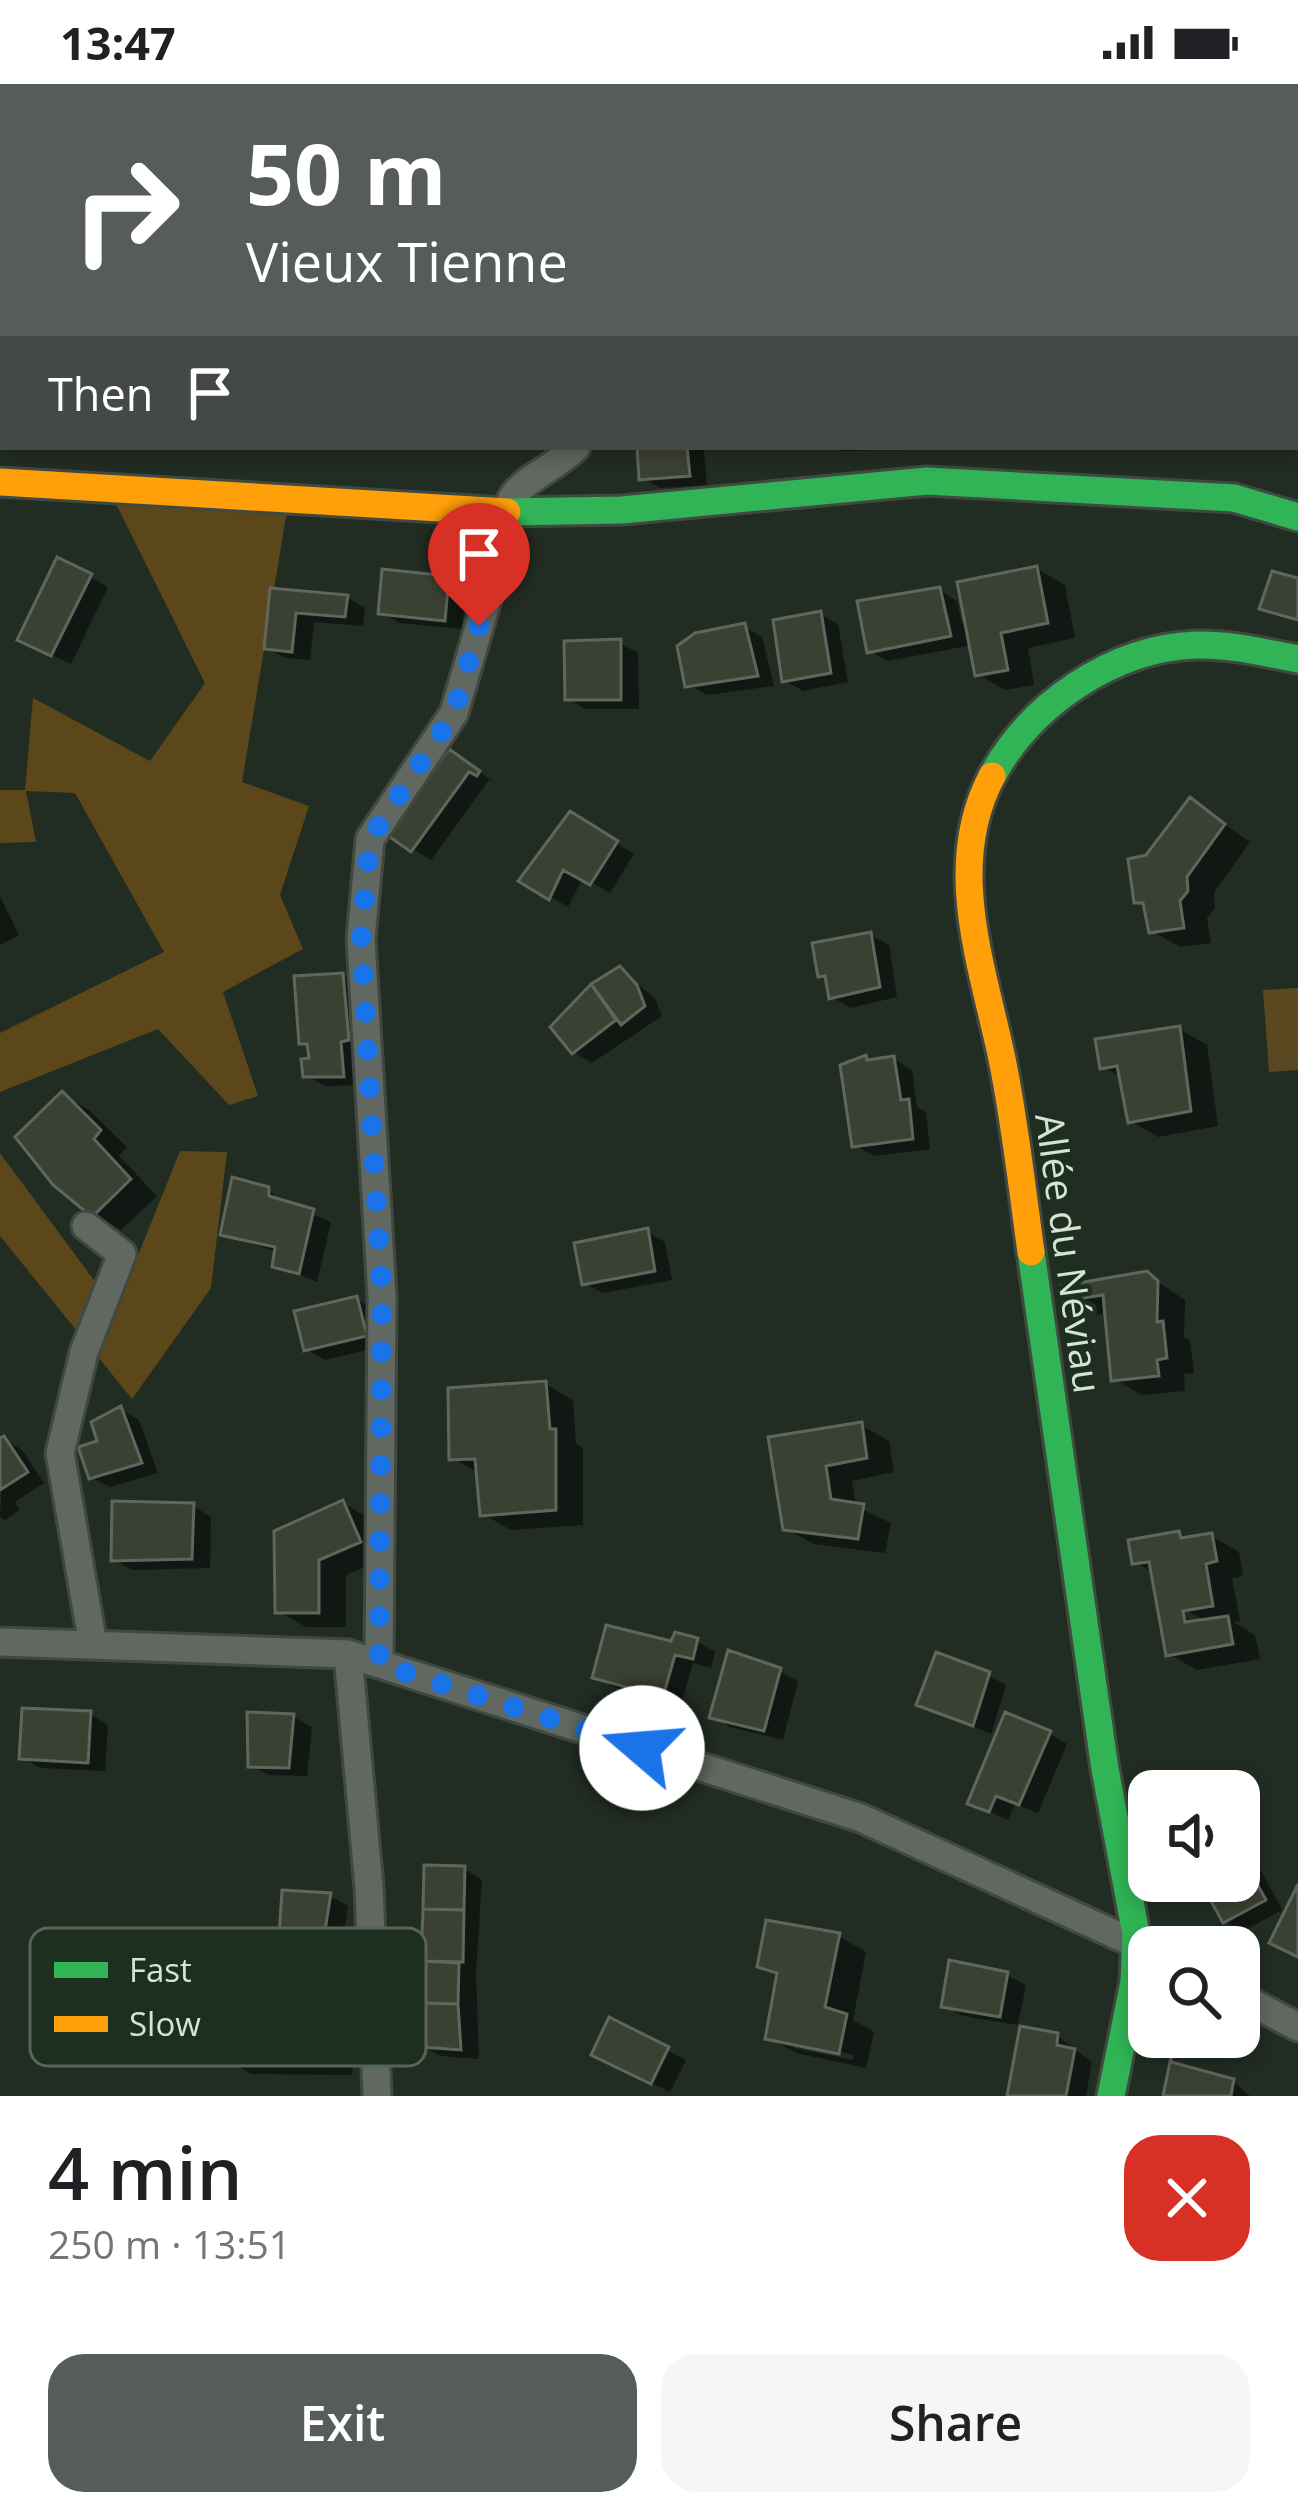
<!DOCTYPE html>
<html lang="en">
<head>
<meta charset="utf-8">
<style>
  body { margin:0; font-family:"Open Sans",sans-serif; background:#f6f6f6; color:#202124; height:100vh; display:flex; flex-direction:column; font-size:45px; white-space:nowrap }
  * { box-sizing:border-box; margin:0 }
  p { font-size:39px; color:#757577 }
  .icon { flex:none; width:66px; height:66px; fill:none; stroke:currentColor; stroke-width:2; stroke-linecap:round; stroke-linejoin:round }
  .map { position:relative; height:2012px; overflow:hidden }
  .panel { display:flex; flex-direction:column; background:#fff; flex:1 }
  .panel>* { flex:none }
  .guide { position:absolute; left:0px; top:0px; width:1299px; height:366px; box-shadow:0 6px 18px #0003; background:#565c58; color:#fff; overflow:hidden }
  .controls { position:absolute; left:1128px; top:1686px; display:grid; gap:24px }
  .controls a { display:grid; place-items:center; width:132px; height:132px; border-radius:24px; background:#fff; box-shadow:0 6px 18px #0003; font-size:60px }
  .pin { position:absolute; display:grid; place-items:center; width:102px; height:102px; color:#fff; margin:-123px -51px; border-radius:50% 50% 50% 0; rotate:-45deg; box-shadow:0 0 12px #0007 }
  .pin .icon { rotate:45deg }
  .me { position:absolute; width:132px; margin:-66px; rotate:288deg; stroke-linejoin:round; filter:drop-shadow(0 0 9px #0008) }
  .turn { display:flex; align-items:center; gap:42px; height:252px; padding:0 48px; font-size:54px }
  .turn .icon { width:156px; height:156px; stroke-width:2.5 }
  .turn b { display:block; font-size:84px; line-height:102px }
  .then { display:flex; align-items:center; height:114px; padding:0 48px; background:#0003; gap:24px; font-size:45px }
  .round { display:grid; place-items:center; flex:none; width:126px; height:126px; border-radius:36px; background:#f6f6f6 }
  .head { display:flex; align-items:center; justify-content:space-between; height:204px; padding:0 48px }
  h1 { font-size:72px; font-weight:600; line-height:90px }
  .cta { display:flex; gap:24px; margin-top:auto; padding:24px 48px }
  .cta a { flex:1; height:138px; border-radius:36px; background:#565c58; color:#fff; font-size:48px; font-weight:600; line-height:138px; text-align:center }
  .cta a+a { background:#f6f6f6; color:#202124 }
  .status { display:flex; justify-content:space-between; align-items:center; height:84px; padding:0 60px; background:#fff; direction:ltr }
  .status svg { height:33px; fill:currentColor }
  .map>svg:first-child { display:block }
  .green { fill:#5a4920 }
  .forest { fill:#5b4719 }
  .shadow { fill:#0007; fill-rule:evenodd }
  .building { fill:#3b4132; stroke:#60665c; stroke-width:3 }
  .lines { fill:none; stroke-linecap:round; stroke-linejoin:round }
  .street-casing { stroke:#404941; stroke-width:33 }
  .fast-casing { stroke:#404941; stroke-width:33 }
  .slow-casing { stroke:#404941; stroke-width:33 }
  .street { stroke:#606861; stroke-width:27 }
  .fast { stroke:#30b455; stroke-width:27 }
  .slow { stroke:#ff9f0a; stroke-width:27 }
  .route { stroke:#1a73e8; stroke-width:21; stroke-dasharray:0 37.8 }
  .labels { text-anchor:middle; dominant-baseline:central; stroke-width:9; stroke-linejoin:round; paint-order:stroke }
  .street-label { font-size:39px; fill:#d7e3d8; stroke:#1d301f }
  .key { fill:#1d301f; stroke:#556656; stroke-width:3 }
  .key-label { font-size:33px; fill:#d7e3d8 }
</style>
</head>
<body>
<div class="status"><b>13:47</b><svg viewBox="0 0 49 12"><path d="M0 12V9h3v3zM5 12V6h3v6zM10 12V3h3v9zM15 12V0h3v12zM26 1h20v11H26zM47 4h2v5h-2z"/></svg></div>
<div class="map">
<svg width="1298" height="2012" viewBox="0 0 1298 2012">
  <rect width="100%" height="100%" fill="#212c22"/>
  <path class="green" d="M1298 904V986L1269 988 1263 906Z"/>
  <path class="forest" d="M108 404 289 415 242 698 309 722 280 811 303 865 223 908 258 1012 229 1021 158 945 0 1008V949L164 868 75 709 26 707 36 758 0 759V706H25L33 614 150 677 205 599Z
    M180 1067 227 1068 211 1204 132 1315 0 1152V1069L116 1226Z"/>
  <path class="shadow" d="M1241 0H1298V39L1296 3Z
    M1298 297V358H1296V297Z
    M640 363H699L704 366 707 401 661 404 642 394Z
    M835 363H901V366L842 367Z
    M1037 485 1065 501 1075 554 1028 564 1034 601 1005 606 978 590 972 561 888 577 870 567 939 506 957 517 962 539 968 537Z
    M90 493 108 503 71 580 39 565Z
    M448 495 466 505 462 545 399 539 381 528Z
    M272 507 347 513 365 524 363 542 314 538 310 576 285 574 267 564Z
    M820 530 838 540 848 598 803 607 785 597Z
    M744 543 762 553 774 602 707 611 688 601Z
    M620 559 638 569 639 625H586L568 615Z
    M468 680 497 700 489 696 431 776 413 765Z
    M1191 717 1250 758 1214 809 1215 824 1207 834 1211 859 1180 863 1152 847 1147 823 1137 817 1147 773Z
    M570 731 634 770 610 809 583 793 568 823 522 796Z
    M0 813 19 851 0 861Z
    M871 851 889 861 897 913 850 924 832 913 829 896 821 891Z
    M620 886 655 914 662 932 592 979 574 968 554 943 593 902Z
    M343 892 361 902V1001L325 1002 306 991 312 977 310 964 302 959Z
    M1179 945 1207 961 1218 1042 1158 1053 1131 1037 1123 994 1103 983Z
    M865 974 894 975 912 986 917 1023 926 1028 930 1065 874 1072 855 1061Z
    M63 1011 90 1027 127 1063 119 1072 157 1112 121 1146 93 1130Z
    M268 1106 286 1120 331 1138 317 1198 275 1181 277 1168 224 1150Z
    M647 1148 665 1158 672 1196 603 1209 584 1199Z
    M1146 1190 1185 1216 1184 1253 1190 1257 1194 1289 1184 1290 1185 1307 1142 1311 1114 1295 1107 1229 1094 1231 1066 1215Z
    M357 1215 375 1226 384 1262 325 1276 306 1265Z
    M545 1300 573 1316 576 1360 583 1364V1441L511 1446 483 1430 480 1390 452 1374Z
    M121 1326 139 1336 158 1389 110 1403 91 1393 101 1359Z
    M861 1341 889 1357 894 1388 852 1397 856 1422 891 1439 885 1469 814 1460 785 1444 771 1356Z
    M4 1355 22 1366 44 1399 15 1418 20 1426 5 1436 0 1433Z
    M343 1419 370 1435 387 1474 346 1491V1543H306L278 1527Z
    M193 1422 211 1433 210 1484 132 1486 114 1476Z
    M1178 1450 1189 1456 1211 1452 1239 1468 1243 1492 1232 1494 1240 1537 1233 1538 1255 1551 1260 1575 1197 1586 1169 1570 1155 1490 1135 1478ZM1182 1524 1212 1541 1209 1546 1182 1531Z
    M697 1557 715 1568 711 1584 693 1579 681 1621 613 1603 595 1593 673 1561Z
    M779 1587 798 1597 783 1656 730 1643 712 1632Z
    M988 1591 1006 1601 991 1650 920 1620Z
    M90 1630 108 1641 105 1687 40 1684 22 1673Z
    M294 1633 312 1643 307 1692 269 1691 251 1681Z
    M1049 1649 1067 1660 1038 1729 1015 1720 1008 1736 971 1719Z
    M1241 1750 1282 1826 1243 1847 1225 1837 1203 1797H1239Z
    M427 1784 464 1785 482 1796 476 1890 479 1975 441 1972 423 1962Z
    M330 1812 348 1822 339 1881 299 1878 281 1867Z
    M839 1852 866 1868 853 1936 874 1948 866 1984 796 1969 769 1953 780 1893 761 1882ZM794 1958 854 1971 853 1976 794 1964Z
    M1007 1891 1026 1901 1018 1941 963 1932 945 1922Z
    M337 1931 355 1942 352 1991 251 1990 233 1979 267 1957 288 1970Z
    M611 1937 686 1976 670 2008 613 1980Z
    M1057 1952 1092 1978 1086 2012H1010Z
    M1233 1997 1250 2012H1167Z"/>
  <path class="building" d="M1117 0H1180L1181 3H1117Z
    M1238 0H1298V29L1296 3Z
    M0 270H3V326H0Z
    M637 363H687L690 392 639 396Z
    M57 473 92 490 51 572 17 556Z
    M1037 482 1048 539 1001 549 1008 586 975 592 957 498Z
    M382 485 449 492 445 537 378 530Z
    M1272 487 1298 494V536L1259 525Z
    M940 503 951 552 867 569 857 517Z
    M270 504 348 511 345 533 296 529 292 568 264 565Z
    M821 527 831 589 782 598 773 536Z
    M745 539 758 592 685 603 677 562 695 549Z
    M621 555V616H565L564 557Z
    M449 665 480 687 477 692 469 688 411 768 387 751Z
    M1190 713 1225 740 1187 793 1188 807 1180 817 1184 844 1149 849 1143 819H1134L1128 775 1146 771Z
    M570 727 618 757 590 801 563 786 549 816 518 797Z
    M871 848 880 903 829 915 825 892 818 893 812 859Z
    M620 882 637 901 645 922 621 941 591 900Z
    M343 889 349 956 341 958 344 993H303L301 975 309 974 307 960H299L294 892Z
    M591 900 616 936 572 970 550 943Z
    M1180 942 1191 1027 1128 1039 1117 982 1100 985 1095 955Z
    M866 971 867 976 894 972 901 1016 909 1015 913 1055 852 1063 840 981Z
    M62 1007 101 1046 94 1055 131 1095 92 1133 53 1101 15 1053Z
    M232 1093 269 1103V1112L314 1125 299 1190 272 1183 275 1163 220 1151Z
    M648 1144 655 1187 582 1201 574 1159Z
    M1147 1187 1158 1197 1157 1238 1163 1237 1167 1274 1157 1276 1159 1292 1111 1297 1103 1211 1064 1217 1061 1202Z
    M357 1212 367 1252 304 1267 294 1227Z
    M546 1297 550 1345H556V1426L480 1432 475 1375 449 1376 448 1304Z
    M121 1322 142 1379 89 1395 78 1363 97 1357 91 1338Z
    M862 1338 867 1374 826 1382 831 1415 864 1420 858 1455 783 1446 768 1353Z
    M4 1352 28 1388 0 1406V1354Z
    M343 1416 361 1458 319 1476V1529H275L274 1447Z
    M112 1417 194 1419 192 1475 111 1477Z
    M1179 1447 1181 1454 1212 1449 1217 1477 1206 1480 1213 1522 1183 1527 1185 1538 1228 1532 1233 1560 1166 1572 1149 1478 1132 1480 1128 1456Z
    M606 1541 671 1557 675 1548 698 1554 693 1575 675 1571 663 1613 592 1594Z
    M728 1566 781 1584 764 1647 709 1634Z
    M936 1568 990 1588 973 1642 916 1621Z
    M22 1624 91 1627 88 1679 19 1675Z
    M247 1628 294 1630 289 1684 248 1683Z
    M1005 1628 1051 1647 1019 1721 996 1712 989 1728 967 1720Z
    M1239 1767 1266 1816 1223 1839 1200 1797H1239Z
    M424 1781 465 1782 464 1826 423 1825Z
    M1298 1800V1873L1269 1859Z
    M282 1806 331 1809 321 1872 278 1869Z
    M423 1825 464 1826 463 1878 421 1877Z
    M766 1836 840 1849 825 1923 847 1930 839 1970 765 1955 777 1889 757 1883Z
    M949 1876 1008 1888 1000 1933 941 1923Z
    M421 1877 459 1879 458 1920 420 1919Z
    M420 1919 458 1920 461 1966 420 1963Z
    M609 1933 669 1963 651 2000 591 1971Z
    M1020 1942 1058 1949 1057 1961 1075 1965 1066 2012H1007Z
    M1171 1973V1978L1234 1995 1231 2012H1163Z"/>
  <g class="lines">
    <defs>
      <path id="street" d="M250 0 251 3
        M86 1142 122 1170 84 1268 60 1369 93 1561
        M0 1558 348 1570 861 1734 1147 1865
        M348 1570 369 1803 377 2012
        M379 1580 382 1213 361 855 370 755 454 629 505 454C500 396 541 397 576 363
        M1239 1912 1298 1943"/>
      <path id="fast" d="M507 428 622 426 927 397 1234 414 1298 433
        M992 692C1031 620 1113 564 1196 561 1231 560 1265 569 1298 575
        M1031 1168 1105 1685 1136 1850 1134 1898 1111 2012"/>
      <path id="slow" d="M0 398 507 428
        M992 692C944 782 983 883 1002 975 1015 1038 1022 1104 1031 1168"/>
    </defs>
    <use href="#street" class="street-casing"/>
    <use href="#fast" class="fast-casing"/>
    <use href="#slow" class="slow-casing"/>
    <use href="#street" class="street"/>
    <use href="#fast" class="fast"/>
    <use href="#slow" class="slow"/>
  </g>
  <g class="lines">
    <path class="route" d="M479 542 454 629 370 755 361 855 382 1213 379 1580 642 1664"/>
  </g>
  <g class="labels">
    <g class="street-label">
      <text transform="translate(1070 1169) rotate(82)">Allée du Néviau</text>
    </g>
  </g>
  <rect x="30" y="1844" width="396" height="138" rx="18" class="key"/>
  <rect x="54" y="1878" width="54" height="16" fill="#30b455"/>
  <rect x="54" y="1932" width="54" height="16" fill="#ff9f0a"/>
  <g class="key-label">
    <text x="129" y="1898">Fast</text>
    <text x="129" y="1952">Slow</text>
  </g>
</svg>
<div class="controls">
<a><svg class="icon" aria-label="sound" viewBox="0 0 24 24"><path d="M4 9h4l5-4v14l-5-4H4zM17 9q2 3 0 6"/></svg></a>
<a><svg class="icon" aria-label="search" viewBox="0 0 24 24"><circle cx="10" cy="10" r="6"/><path d="M15 15l6 6"/></svg></a>
</div>
<div class="pin" style="left:479px;top:542px;background:#d93025"><svg class="icon" aria-label="arrive" viewBox="0 0 24 24"><path d="M6 21V4h12l-3 4 3 4H6"/></svg></div>
<svg class="me" style="left:642px;top:1664px" viewBox="-20 -20 40 40"><circle r="19" fill="#fff"/><path d="M0-13L10 11 0 6-10 11z" fill="#1a73e8"/></svg>
<div class="guide">
<div class="turn"><svg class="icon" aria-label="right" viewBox="0 0 24 24"><path d="M7 20v-9h11M14 6l5 5-5 5"/></svg><div><b>50 m</b>Vieux Tienne</div></div>
<div class="then">Then<svg class="icon" aria-label="arrive" viewBox="0 0 24 24"><path d="M6 21V4h12l-3 4 3 4H6"/></svg></div>
</div>
</div>
<section class="panel">
<div class="head"><div><h1>4 min</h1><p>250 m · 13:51</p></div><a class="round" style="background:#d93025;color:#fff"><svg class="icon" aria-label="close" viewBox="0 0 24 24"><path d="M6 6l12 12M18 6L6 18"/></svg></a></div>
<div class="cta"><a>Exit</a><a>Share</a></div>
</section>
</body>
</html>
